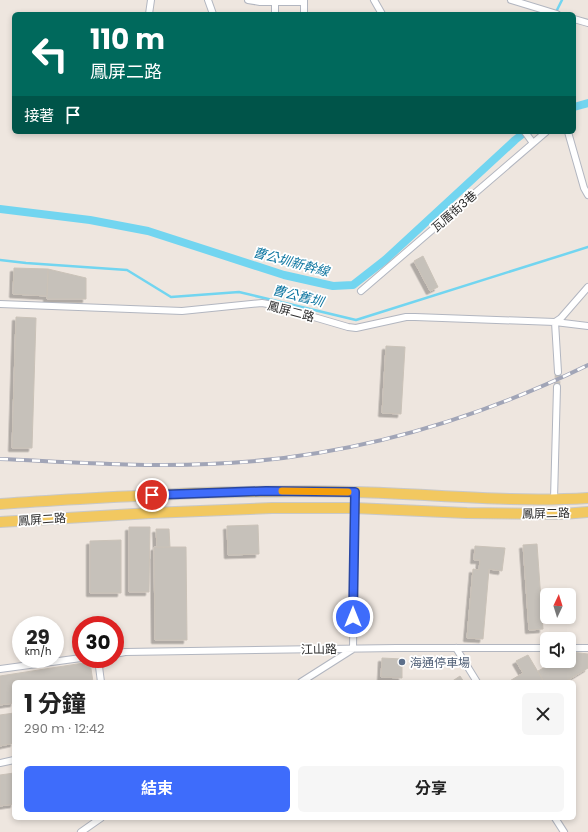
<!DOCTYPE html>
<html lang="zh-TW">
<head>
<meta charset="utf-8">
<style>
  body { margin:0; font-family:Poppins,"Noto Sans TC",sans-serif; background:#f6f6f6; color:#222; height:100vh; display:flex; flex-direction:column; font-size:15px; white-space:nowrap }
  * { box-sizing:border-box; margin:0 }
  p { font-size:13px; color:#767676 }
  .icon { flex:none; width:22px; height:22px; fill:none; stroke:currentColor; stroke-width:2; stroke-linecap:round; stroke-linejoin:round }
  .map { position:relative; flex:1; overflow:hidden }
  .sheet { position:absolute; left:12px; top:680px; width:564px; height:140px; display:flex; flex-direction:column; background:#fff; border-radius:6px; box-shadow:0 2px 6px #0003 }
  .sheet>* { flex:none }
  .banner { position:absolute; left:12px; top:12px; width:564px; height:122px; border-radius:6px; box-shadow:0 2px 6px #0003; background:#00695c; color:#fff; overflow:hidden }
  .needle { width:26px; rotate:4deg }
  .buttons { position:absolute; left:540px; top:588px; display:grid; gap:8px }
  .buttons a { display:grid; place-items:center; width:36px; height:36px; border-radius:6px; background:#fff; box-shadow:0 2px 6px #0003; font-size:20px }
  .speed { position:absolute; left:12px; top:616px; display:flex; gap:8px; font-size:20px; font-weight:700; text-align:center }
  .speed>* { display:grid; place-content:center; width:52px; height:52px; border-radius:50%; background:#fff; box-shadow:0 2px 6px #0003; line-height:1 }
  .speed small { font-size:10px; font-weight:400 }
  .speed .limit { border:6px solid #d22; background:#fff; color:#111 }
  .pin { position:absolute; display:grid; place-items:center; width:34px; height:34px; color:#fff; margin:-17px; border:2px solid #fff; border-radius:50%; box-shadow:0 1px 4px #0007 }
  .me { position:absolute; width:44px; margin:-22px; rotate:0deg; stroke-linejoin:round; filter:drop-shadow(0 0 3px #0008) }
  .turn { display:flex; align-items:center; gap:14px; height:84px; padding:0 12px; font-size:18px }
  .turn .icon { width:52px; height:52px; stroke-width:2.5 }
  .turn b { display:block; font-size:28px; line-height:34px }
  .then { display:flex; align-items:center; height:38px; padding:0 12px; background:#0003; gap:8px; font-size:15px }
  .round { display:grid; place-items:center; flex:none; width:42px; height:42px; border-radius:6px; background:#f6f6f6 }
  .headline { display:flex; align-items:center; justify-content:space-between; height:68px; padding:0 12px }
  h1 { font-size:24px; font-weight:700; line-height:30px }
  .action { display:flex; gap:8px; margin-top:auto; padding:8px 12px }
  .action a { flex:1; height:46px; border-radius:6px; background:#3e6cfb; color:#fff; font-size:16px; font-weight:700; line-height:46px; text-align:center }
  .action a+a { background:#f6f6f6; color:#222 }
  .map>svg:first-child { display:block }
  .lines { fill:none; stroke-linecap:round; stroke-linejoin:round }
  .stream { stroke:#72d5f0; stroke-width:2.5 }
  .canal { stroke:#72d5f0; stroke-width:8 }
  .building { fill:#c6c1ba; stroke:#cac2b8; filter:url(#shadow) }
  .street-tunnel { stroke:#c7c1bb; stroke-width:6; stroke-dasharray:6 3; stroke-linecap:butt }
  .street-casing { stroke:#b2b6c0; stroke-width:8 }
  .primary-casing { stroke:#c8c8c8; stroke-width:12 }
  .street { stroke:#fff; stroke-width:6 }
  .primary { stroke:#f2c860; stroke-width:10 }
  .rail-casing { stroke:#a1a5b7; stroke-width:4 }
  .rail { stroke:#fff; stroke-width:2.5; stroke-dasharray:8; stroke-linecap:butt }
  .route-casing { stroke:#2846a3; stroke-width:10 }
  .route { stroke:#3e6cfb; stroke-width:7 }
  .slow { stroke:#f59e0b; stroke-width:7 }
  .service-dot { fill:#5c6f8a; stroke:#fff; stroke-width:1.5 }
  .labels { text-anchor:middle; dominant-baseline:central; stroke-width:3.5; stroke-linejoin:round; paint-order:stroke }
  .street-label { font-size:12px; fill:#2c2c2c; stroke:#fff }
  .service-label { font-size:12px; fill:#4e5e75; stroke:#fff; text-anchor:start }
  .water-label { font-size:13px; font-style:italic; fill:#0d75a0; stroke:#fff }
</style>
</head>
<body>
<div class="map">
<svg width="588" height="832" viewBox="0 0 588 832">
  <defs>
    <filter id="shadow"><feDropShadow dx="-3.5" dy="3.5" stdDeviation="0" flood-color="#0004"/></filter>
  </defs>
  <rect width="100%" height="100%" fill="#eee6df"/>
  <g class="lines">
    <path class="stream" d="M555 14 562 0
      M0 260 26 263 127 270 171 297 239 292 356 320 588 247"/>
    <path class="canal" d="M574 107 588 103
      M0 209 90 220 148 231 284 275 333 286 353 285 385 260 515 140 525 132"/>
  </g>
  <path class="building" d="M423 256 438 287 430 291 414 261Z
    M14 268 48 269 47 296 13 294Z
    M48 269 86 278V299H47Z
    M16 317 36 318 32 448H12Z
    M386 346 405 347 401 414 382 413Z
    M258 525 259 554 228 555 227 526Z
    M129 527H150L149 592H129Z
    M156 529H169L170 547 157 548Z
    M121 540V593H90V541Z
    M537 544 543 629 529 630 523 545Z
    M475 546 505 548 502 571 489 569 483 639 467 638 473 569 479 570 480 560H474Z
    M154 547H186L187 640H155Z
    M571 652 588 654V668L565 682H544L538 671 556 661H569V653Z
    M528 655 544 682H508L523 673 516 661Z
    M382 658 402 659V678L381 677Z
    M90 662 93 682H14V703L0 705V676Z
    M460 676 464 682H451Z
    M14 713V743L0 746V715Z
    M14 773V804L0 806V775Z"/>
  <g class="lines">
    <path class="street-tunnel" d="M557 387 558 372"/>
    <defs>
      <path id="street" d="M208 0 213 14
        M248 0 260 2H304
        M374 0 382 14
        M511 0 557 14
        M275 2V14
        M149 14 151 0
        M304 14V0
        M574 19 588 23
        M525 132 533 143
        M568 132 584 188 588 195
        M361 291 546 132
        M0 304 182 311 262 303 273 305 348 327 356 328 406 317H415L555 322 561 318 588 287
        M558 372 555 322 588 326
        M554 499 557 387
        M456 648 477 682
        M569 648H588
        M115 654 125 652 397 648H547
        M98 659 101 682
        M0 669 81 658
        M301 682 353 649 355 492
        M0 763 14 760
        M555 818 564 832
        M81 832 101 818"/>
      <path id="primary" d="M0 504C65 499 131 496 196 493 249 492 302 490 356 492 433 494 511 503 588 498
        M0 522 151 513 272 508H354L467 513 563 514 588 512"/>
    </defs>
    <use href="#street" class="street-casing"/>
    <use href="#primary" class="primary-casing"/>
    <use href="#street" class="street"/>
    <use href="#primary" class="primary"/>
    <defs>
      <path id="rail" d="M0 459C70 462 140 467 209 464 342 459 469 423 588 365"/>
    </defs>
    <use href="#rail" class="rail-casing"/>
    <use href="#rail" class="rail"/>
  </g>
  <g class="lines">
    <defs>
      <path id="route" d="M152 495 266 491 355 492 353 617"/>
    </defs>
    <use href="#route" class="route-casing"/>
    <use href="#route" class="route"/>
    <path class="slow" d="M282 491 348 492"/>
  </g>
  <circle class="service-dot" cx="402" cy="662" r="4"/>
  <g class="labels">
    <g class="street-label">
      <text transform="translate(454 211) rotate(-41)">瓦厝街3巷</text>
      <text transform="translate(291 311) rotate(15)">鳳屏二路</text>
      <text transform="translate(546 513) rotate(-1)">鳳屏二路</text>
      <text transform="translate(42 519) rotate(-4)">鳳屏二路</text>
      <text transform="translate(319 649) rotate(-1)">江山路</text>
    </g>
    <g class="service-label">
      <text x="410" y="662">海通停車場</text>
    </g>
    <g class="water-label">
      <text transform="translate(291 262) rotate(15)">曹公圳新幹線</text>
      <text transform="translate(298 296) rotate(14)">曹公舊圳</text>
    </g>
  </g>
</svg>
<div class="buttons">
<a><svg class="needle" viewBox="-14 -14 28 28"><path d="M0-13l5 13h-10z" fill="#e53935"/><path d="M0 13l5-13h-10z" fill="#767676"/></svg></a>
<a><svg class="icon" aria-label="sound" viewBox="0 0 24 24"><path d="M4 9h4l5-4v14l-5-4H4zM17 9q2 3 0 6"/></svg></a>
</div>
<div class="speed"><div>29<small>km/h</small></div><div class="limit">30</div></div>
<div class="pin" style="left:152px;top:495px;background:#d93025"><svg class="icon" aria-label="arrive" viewBox="0 0 24 24"><path d="M6 21V4h12l-3 4 3 4H6"/></svg></div>
<svg class="me" style="left:353px;top:617px" viewBox="-20 -20 40 40"><circle r="17" fill="#3e6cfb" stroke="#fff" stroke-width="3"/><path d="M0-11L8 9 0 5-8 9z" fill="#fff"/></svg>
<div class="banner">
<div class="turn"><svg class="icon" aria-label="left" viewBox="0 0 24 24"><path d="M17 20v-9H6M10 6l-5 5 5 5"/></svg><div><b>110 m</b>鳳屏二路</div></div>
<div class="then">接著<svg class="icon" aria-label="arrive" viewBox="0 0 24 24"><path d="M6 21V4h12l-3 4 3 4H6"/></svg></div>
</div>
<section class="sheet">
<div class="headline"><div><h1>1 分鐘</h1><p>290 m · 12:42</p></div><a class="round"><svg class="icon" aria-label="close" viewBox="0 0 24 24"><path d="M6 6l12 12M18 6L6 18"/></svg></a></div>
<div class="action"><a>結束</a><a>分享</a></div>
</section>
</div>
</body>
</html>
